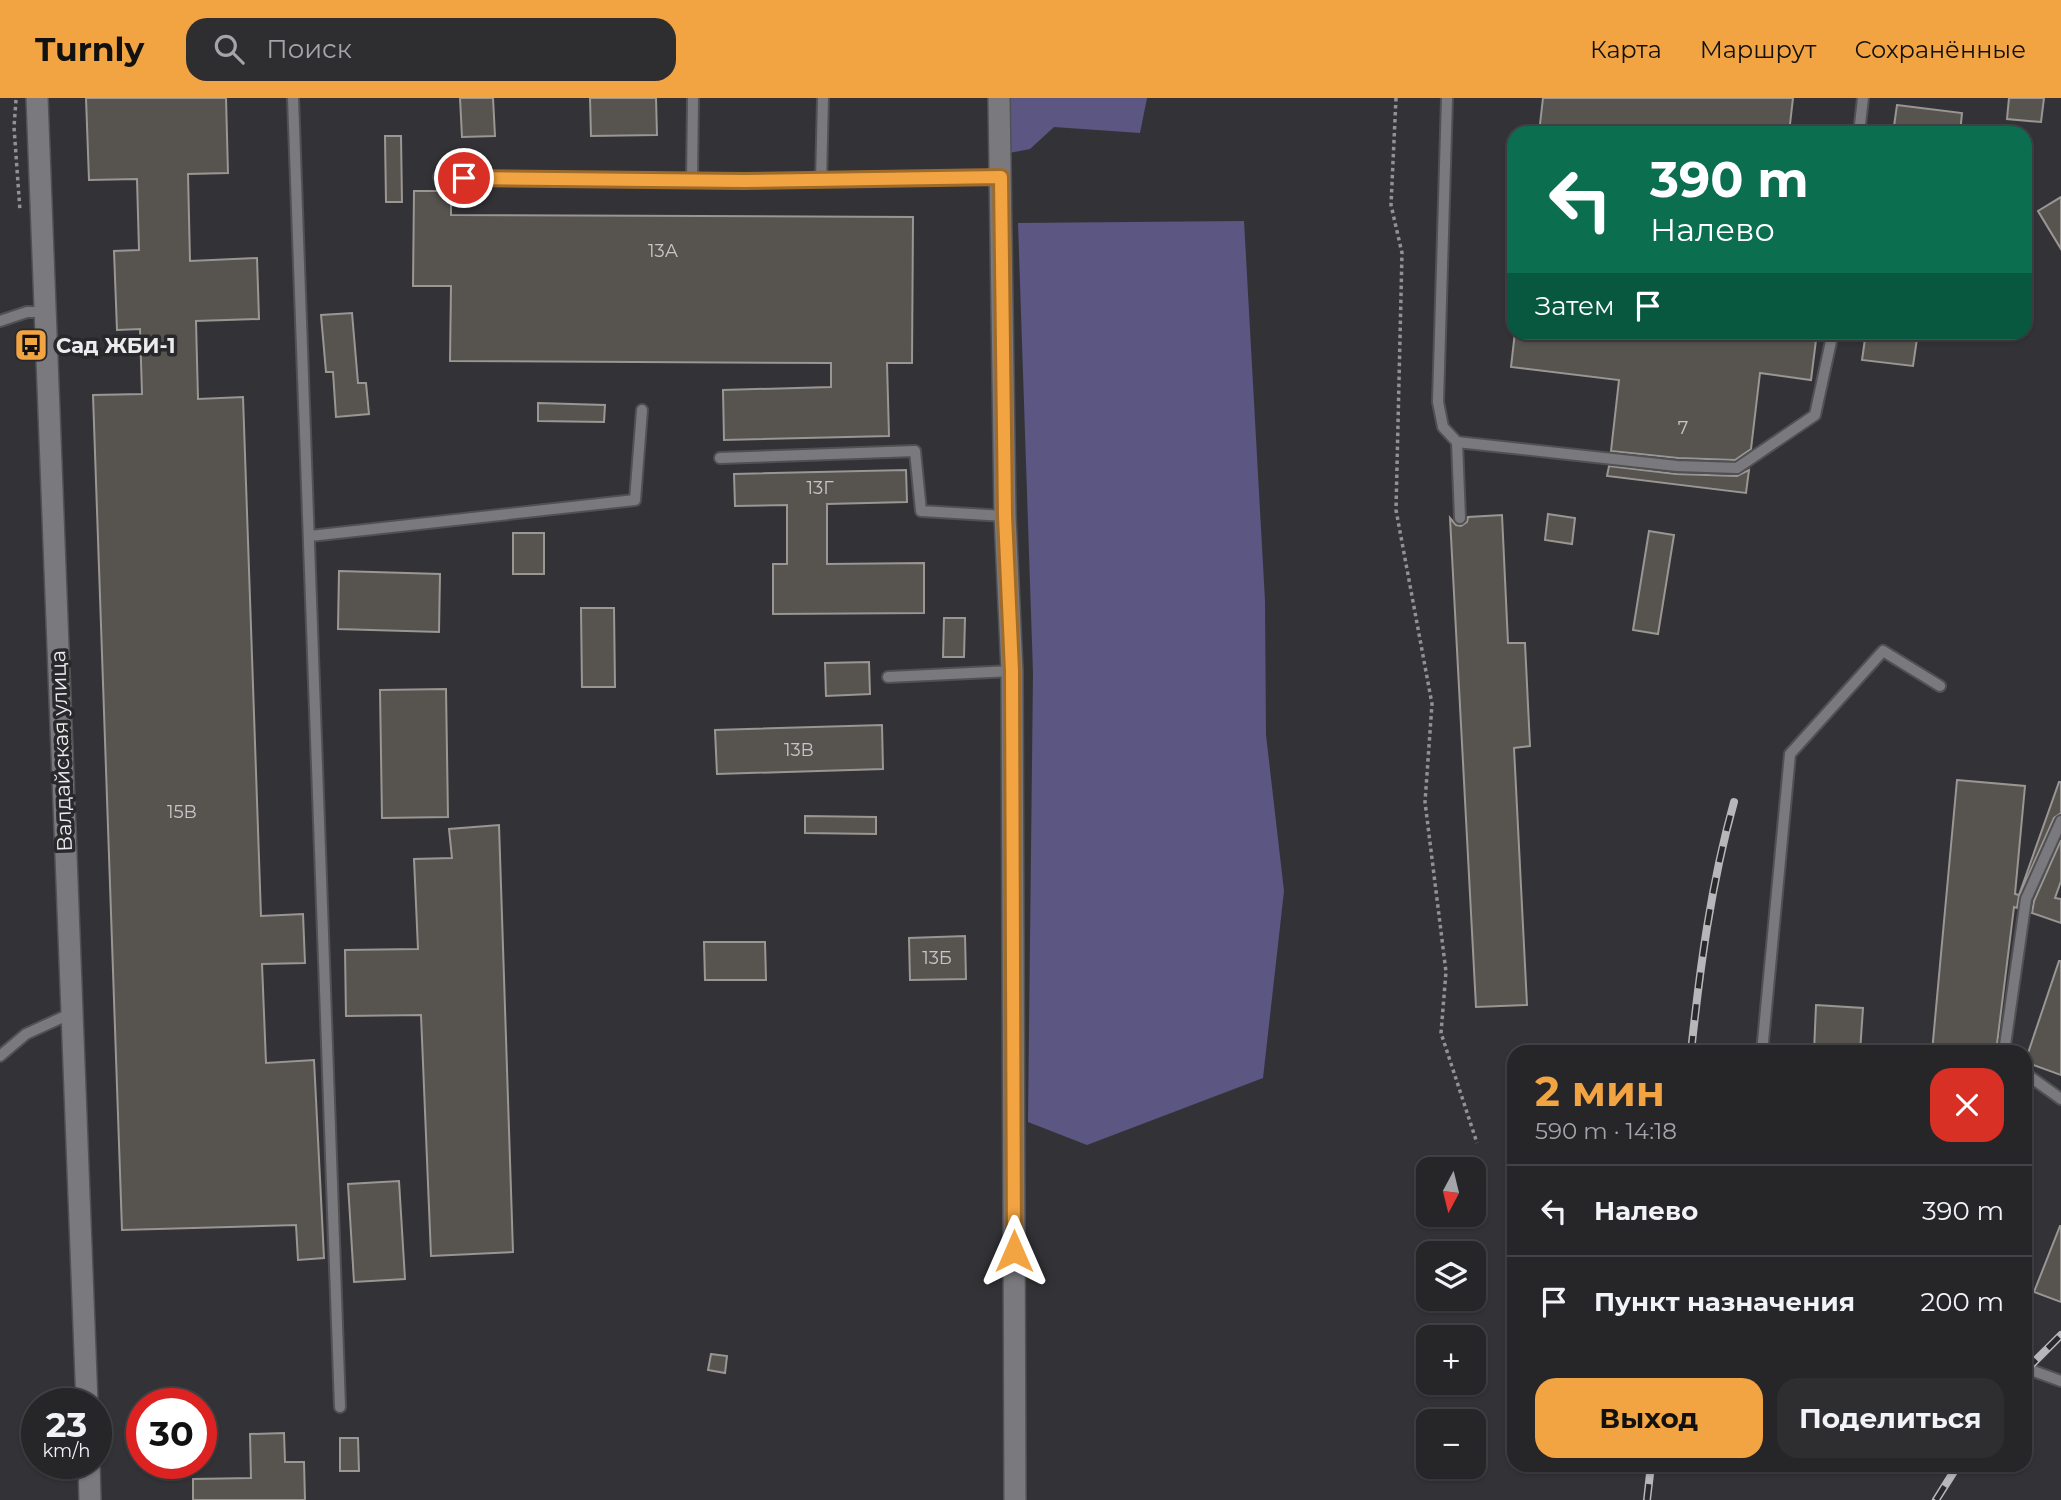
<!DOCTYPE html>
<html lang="ru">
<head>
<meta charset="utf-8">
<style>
  body { margin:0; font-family:Montserrat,sans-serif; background:#2e2e31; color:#f1f3f6; height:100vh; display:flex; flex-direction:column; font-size:26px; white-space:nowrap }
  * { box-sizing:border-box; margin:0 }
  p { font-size:23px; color:#a4a5a8 }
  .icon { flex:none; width:38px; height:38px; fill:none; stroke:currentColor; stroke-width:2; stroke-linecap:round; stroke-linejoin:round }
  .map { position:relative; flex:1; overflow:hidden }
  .details { position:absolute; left:1507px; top:947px; width:525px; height:427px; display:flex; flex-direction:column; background:#262629; border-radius:21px; box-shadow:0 2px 5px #0004,0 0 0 2px #424346 }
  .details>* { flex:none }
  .guide { position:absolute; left:1507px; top:28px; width:525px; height:214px; border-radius:21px; box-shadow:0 2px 5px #0004,0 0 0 2px #424346; background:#0b6e4f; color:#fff; overflow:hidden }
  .needle { width:46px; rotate:187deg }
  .buttons { position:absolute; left:1416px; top:1059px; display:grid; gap:14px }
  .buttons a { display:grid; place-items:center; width:70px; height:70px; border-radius:14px; background:#262629; box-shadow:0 2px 5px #0004,0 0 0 2px #424346; font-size:35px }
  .speed { position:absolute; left:21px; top:1290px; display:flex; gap:14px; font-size:35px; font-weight:700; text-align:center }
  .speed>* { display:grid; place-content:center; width:91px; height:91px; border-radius:50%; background:#262629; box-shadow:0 2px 5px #0004,0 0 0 2px #424346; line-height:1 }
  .speed small { font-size:18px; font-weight:400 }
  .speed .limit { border:10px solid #d22; background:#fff; color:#111 }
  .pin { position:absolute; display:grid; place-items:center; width:60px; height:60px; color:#fff; margin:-30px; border:4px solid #fff; border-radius:50%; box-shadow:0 2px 7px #0007 }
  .me { position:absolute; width:77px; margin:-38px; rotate:0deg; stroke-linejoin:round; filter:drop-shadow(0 0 5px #0008) }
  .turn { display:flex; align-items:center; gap:24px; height:147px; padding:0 28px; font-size:32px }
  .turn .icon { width:91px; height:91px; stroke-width:2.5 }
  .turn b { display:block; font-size:49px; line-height:60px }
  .then { display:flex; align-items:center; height:66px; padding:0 28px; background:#0003; gap:14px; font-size:26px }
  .round { display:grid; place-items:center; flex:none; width:74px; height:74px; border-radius:21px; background:#2e2e31 }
  .overview { display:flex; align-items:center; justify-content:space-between; height:119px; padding:0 28px }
  h1 { font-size:42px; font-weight:700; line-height:52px; color:#f3a442 }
  .button { display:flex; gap:14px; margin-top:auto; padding:14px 28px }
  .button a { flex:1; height:80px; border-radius:21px; background:#f3a442; color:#111; font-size:28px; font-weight:700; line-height:80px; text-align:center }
  .button a+a { background:#2e2e31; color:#f1f3f6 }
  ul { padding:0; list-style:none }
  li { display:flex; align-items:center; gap:21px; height:91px; padding:0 28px; border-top:2px solid #424346 }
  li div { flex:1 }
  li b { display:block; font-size:26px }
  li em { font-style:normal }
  header { display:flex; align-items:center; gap:42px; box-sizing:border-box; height:98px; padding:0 35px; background:#f3a442; color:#111 }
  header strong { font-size:33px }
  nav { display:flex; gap:38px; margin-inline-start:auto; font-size:24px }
  .search { width:490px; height:63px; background:#2e2e31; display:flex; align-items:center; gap:18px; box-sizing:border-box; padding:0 24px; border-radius:21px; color:#a4a5a8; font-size:26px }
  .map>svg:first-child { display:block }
  .green { fill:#5c5683 }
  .building { fill:#575450; stroke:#9a9693; stroke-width:2 }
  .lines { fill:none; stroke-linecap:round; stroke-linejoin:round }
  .lane-casing { stroke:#515154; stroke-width:14 }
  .street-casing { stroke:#515154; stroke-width:24 }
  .path { stroke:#929296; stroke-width:3.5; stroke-dasharray:3.5 3.5; stroke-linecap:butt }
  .lane { stroke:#79797e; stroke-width:10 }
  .street { stroke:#79797e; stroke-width:21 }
  .rail-casing { stroke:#b7b7ba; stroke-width:8 }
  .rail { stroke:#29292c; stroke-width:5; stroke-dasharray:16; stroke-linecap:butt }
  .route-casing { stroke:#9e6b2b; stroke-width:18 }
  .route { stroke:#f3a442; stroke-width:12 }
  .labels { text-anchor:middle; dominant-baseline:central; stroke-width:7; stroke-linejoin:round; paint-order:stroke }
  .number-label { font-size:18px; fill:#c7c6c7 }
  .poi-label { font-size:21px; font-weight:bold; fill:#ececef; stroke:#29292c; text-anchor:start }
  .street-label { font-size:21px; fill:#ececef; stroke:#29292c }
</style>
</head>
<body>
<header>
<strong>Turnly</strong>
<div class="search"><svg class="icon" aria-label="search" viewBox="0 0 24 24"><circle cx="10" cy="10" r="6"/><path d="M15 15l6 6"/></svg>Поиск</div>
<nav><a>Карта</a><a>Маршрут</a><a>Сохранённые</a></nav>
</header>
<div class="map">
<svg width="2061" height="1402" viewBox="0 0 2061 1402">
  <rect width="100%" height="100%" fill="#333337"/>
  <path class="green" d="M1009 0H1147L1140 35 1054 29 1030 51 1009 55Z
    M1244 123 1265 503 1266 637 1284 793 1263 980 1087 1047 1028 1024 1033 575 1018 125Z"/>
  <path class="building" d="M86 0H226L228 75 188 76 190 163 257 160 259 221 196 223 198 301 243 299 261 818 303 816 305 865 262 866 266 965 314 962 324 1160 298 1162 296 1127 122 1132 93 297 142 296 140 231 117 232 114 153 139 152 137 81 89 82Z
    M460 0H493L495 38 462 39Z
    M590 0H656L657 37 591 38Z
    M1543 0H1793L1789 35H1539Z
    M2009 0H2044L2041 24 2007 21Z
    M1897 7 1962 15 1960 35H1893Z
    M385 38H401L402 104H386Z
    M414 93H451V117L913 119 912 265H887L889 338 724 342 723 292 831 289V265L450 263 451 188H413Z
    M2061 99V151L2038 113Z
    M352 215 358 285H366L369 316 336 319 333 274H326L321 217Z
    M1515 234H1817L1811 282 1760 275 1751 351 1735 362 1678 360 1611 353 1619 282 1511 269Z
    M1866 234H1918L1913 268 1862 262Z
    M538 305 605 307 604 324 538 323Z
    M1609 368 1676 376 1737 378 1749 372 1746 395 1607 378Z
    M906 372 907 404 827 406V466L924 465V515L773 516V466H787V407L735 408 734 376Z
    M1548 416 1575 420 1572 446 1545 442Z
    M1502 417 1508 545H1525L1530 648 1514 650 1527 907 1476 909 1450 420 1456 427 1461 428 1467 424 1468 419Z
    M1649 433 1674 437 1658 536 1633 532Z
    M513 435H544V476H513Z
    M339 473 440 476 439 534 338 531Z
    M581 510H614L615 589H582Z
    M944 520H965L964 559H943Z
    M869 564 870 596 826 598 825 565Z
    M446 591 448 719 382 720 380 592Z
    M882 627 883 671 717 676 715 632Z
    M1957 682 2025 688 2015 796 2019 797 2059 684H2061V715L2054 720 2019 798 2017 810 2014 809 1996 954H1932Z
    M805 718 876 719V736L805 735Z
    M499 727 513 1154 431 1158 421 917 346 918 345 852 418 851 414 761 452 760 449 731Z
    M2061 742V783L2055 800 2061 801V825L2032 815 2034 803Z
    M965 838 966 881 910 882 909 840Z
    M704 844H765L766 882H705Z
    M2059 863H2061V977L2025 964Z
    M1816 907 1863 910 1860 954H1814Z
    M399 1083 405 1181 354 1184 348 1086Z
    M2060 1128H2061V1204L2034 1194Z
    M711 1256 727 1258 725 1275 708 1272Z
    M284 1335 285 1364H304L305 1402H193V1381L251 1380 250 1336Z
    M340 1340H358L359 1373H340Z"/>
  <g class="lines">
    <defs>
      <path id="lane" d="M293 0 340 1309
        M1447 0 1438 304 1443 329 1457 344 1677 368 1737 370 1815 317 1833 234
        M1859 35 1863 0
        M439 79 692 83 1001 79
        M692 83 693 0
        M821 83 823 0
        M0 223 27 214H44
        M1457 344 1460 420
        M720 360 915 353 921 413 1005 418
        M310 438 635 402 642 312
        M888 579 1012 573
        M1762 954 1790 656 1883 553 1940 588
        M2004 954 2026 801 2061 723
        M0 958 26 936 72 915
        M2025 975 2061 1001
        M2025 1270 2061 1283"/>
      <path id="street" d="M37 0 87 1306
        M999 0 1005 418 1012 573 1015 1402
        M89 1365 90 1402"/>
    </defs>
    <use href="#lane" class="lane-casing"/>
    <use href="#street" class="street-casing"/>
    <path class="path" d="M1396 0 1391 107 1402 155 1396 412 1432 606 1425 704 1446 874 1441 935 1477 1045
      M16 2 14 29 20 113"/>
    <use href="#lane" class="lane"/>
    <use href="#street" class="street"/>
    <defs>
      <path id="rail" d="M1691 954C1700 869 1711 786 1734 704
        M2025 1273 2061 1237
        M1647 1402 1651 1367
        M1936 1402 1958 1367"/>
    </defs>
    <use href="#rail" class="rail-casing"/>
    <use href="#rail" class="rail"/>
  </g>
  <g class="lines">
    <defs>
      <path id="route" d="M464 80 744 83 1001 79 1005 418 1012 573 1014 1153"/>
    </defs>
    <use href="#route" class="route-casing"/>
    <use href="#route" class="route"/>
  </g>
  <defs>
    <symbol id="bus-square" viewBox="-11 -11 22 22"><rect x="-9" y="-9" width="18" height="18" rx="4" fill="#f3a442" stroke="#29292c"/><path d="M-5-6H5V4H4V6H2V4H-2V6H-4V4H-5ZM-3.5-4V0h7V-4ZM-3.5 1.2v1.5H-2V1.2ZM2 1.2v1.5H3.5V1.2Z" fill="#111"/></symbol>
  </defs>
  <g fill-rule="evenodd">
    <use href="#bus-square" x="12" y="228" width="38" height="38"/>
  </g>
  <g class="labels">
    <g class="number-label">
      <text x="663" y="153">13А</text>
      <text x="1683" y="330">7</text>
      <text x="820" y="390">13Г</text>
      <text x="799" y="652">13В</text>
      <text x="182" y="714">15В</text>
      <text x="937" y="860">13Б</text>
    </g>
    <g class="poi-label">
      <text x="56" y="247">Сад ЖБИ-1</text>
    </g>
    <g class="street-label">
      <text transform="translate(61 653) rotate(-92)">Валдайская улица</text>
    </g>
  </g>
</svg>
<div class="buttons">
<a><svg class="needle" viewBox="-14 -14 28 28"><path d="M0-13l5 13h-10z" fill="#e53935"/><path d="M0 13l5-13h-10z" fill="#a4a5a8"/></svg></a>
<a><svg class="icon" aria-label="layers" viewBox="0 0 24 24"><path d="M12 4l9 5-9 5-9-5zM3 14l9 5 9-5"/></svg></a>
<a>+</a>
<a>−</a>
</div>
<div class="speed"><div>23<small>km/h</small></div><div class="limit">30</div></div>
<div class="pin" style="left:464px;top:80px;background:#d93025"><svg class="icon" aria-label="arrive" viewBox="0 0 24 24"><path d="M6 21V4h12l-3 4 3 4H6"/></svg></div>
<svg class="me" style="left:1014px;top:1153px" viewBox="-20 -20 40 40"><path d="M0-17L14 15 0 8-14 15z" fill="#f3a442" stroke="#fff" stroke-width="4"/></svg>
<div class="guide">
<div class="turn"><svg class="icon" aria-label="left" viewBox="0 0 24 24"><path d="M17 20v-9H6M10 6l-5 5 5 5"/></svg><div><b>390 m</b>Налево</div></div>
<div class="then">Затем<svg class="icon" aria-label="arrive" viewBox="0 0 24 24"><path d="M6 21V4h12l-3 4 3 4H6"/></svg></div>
</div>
<section class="details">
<div class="overview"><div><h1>2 мин</h1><p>590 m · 14:18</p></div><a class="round" style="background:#d93025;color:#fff"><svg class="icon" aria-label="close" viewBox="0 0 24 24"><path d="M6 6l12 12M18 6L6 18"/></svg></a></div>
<ul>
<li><svg class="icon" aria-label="left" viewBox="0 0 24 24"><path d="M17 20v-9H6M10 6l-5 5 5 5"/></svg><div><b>Налево</b></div><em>390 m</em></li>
<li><svg class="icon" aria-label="arrive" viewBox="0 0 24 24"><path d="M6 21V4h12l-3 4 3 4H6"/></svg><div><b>Пункт назначения</b></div><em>200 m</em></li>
</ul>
<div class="button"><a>Выход</a><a>Поделиться</a></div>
</section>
</div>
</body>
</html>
